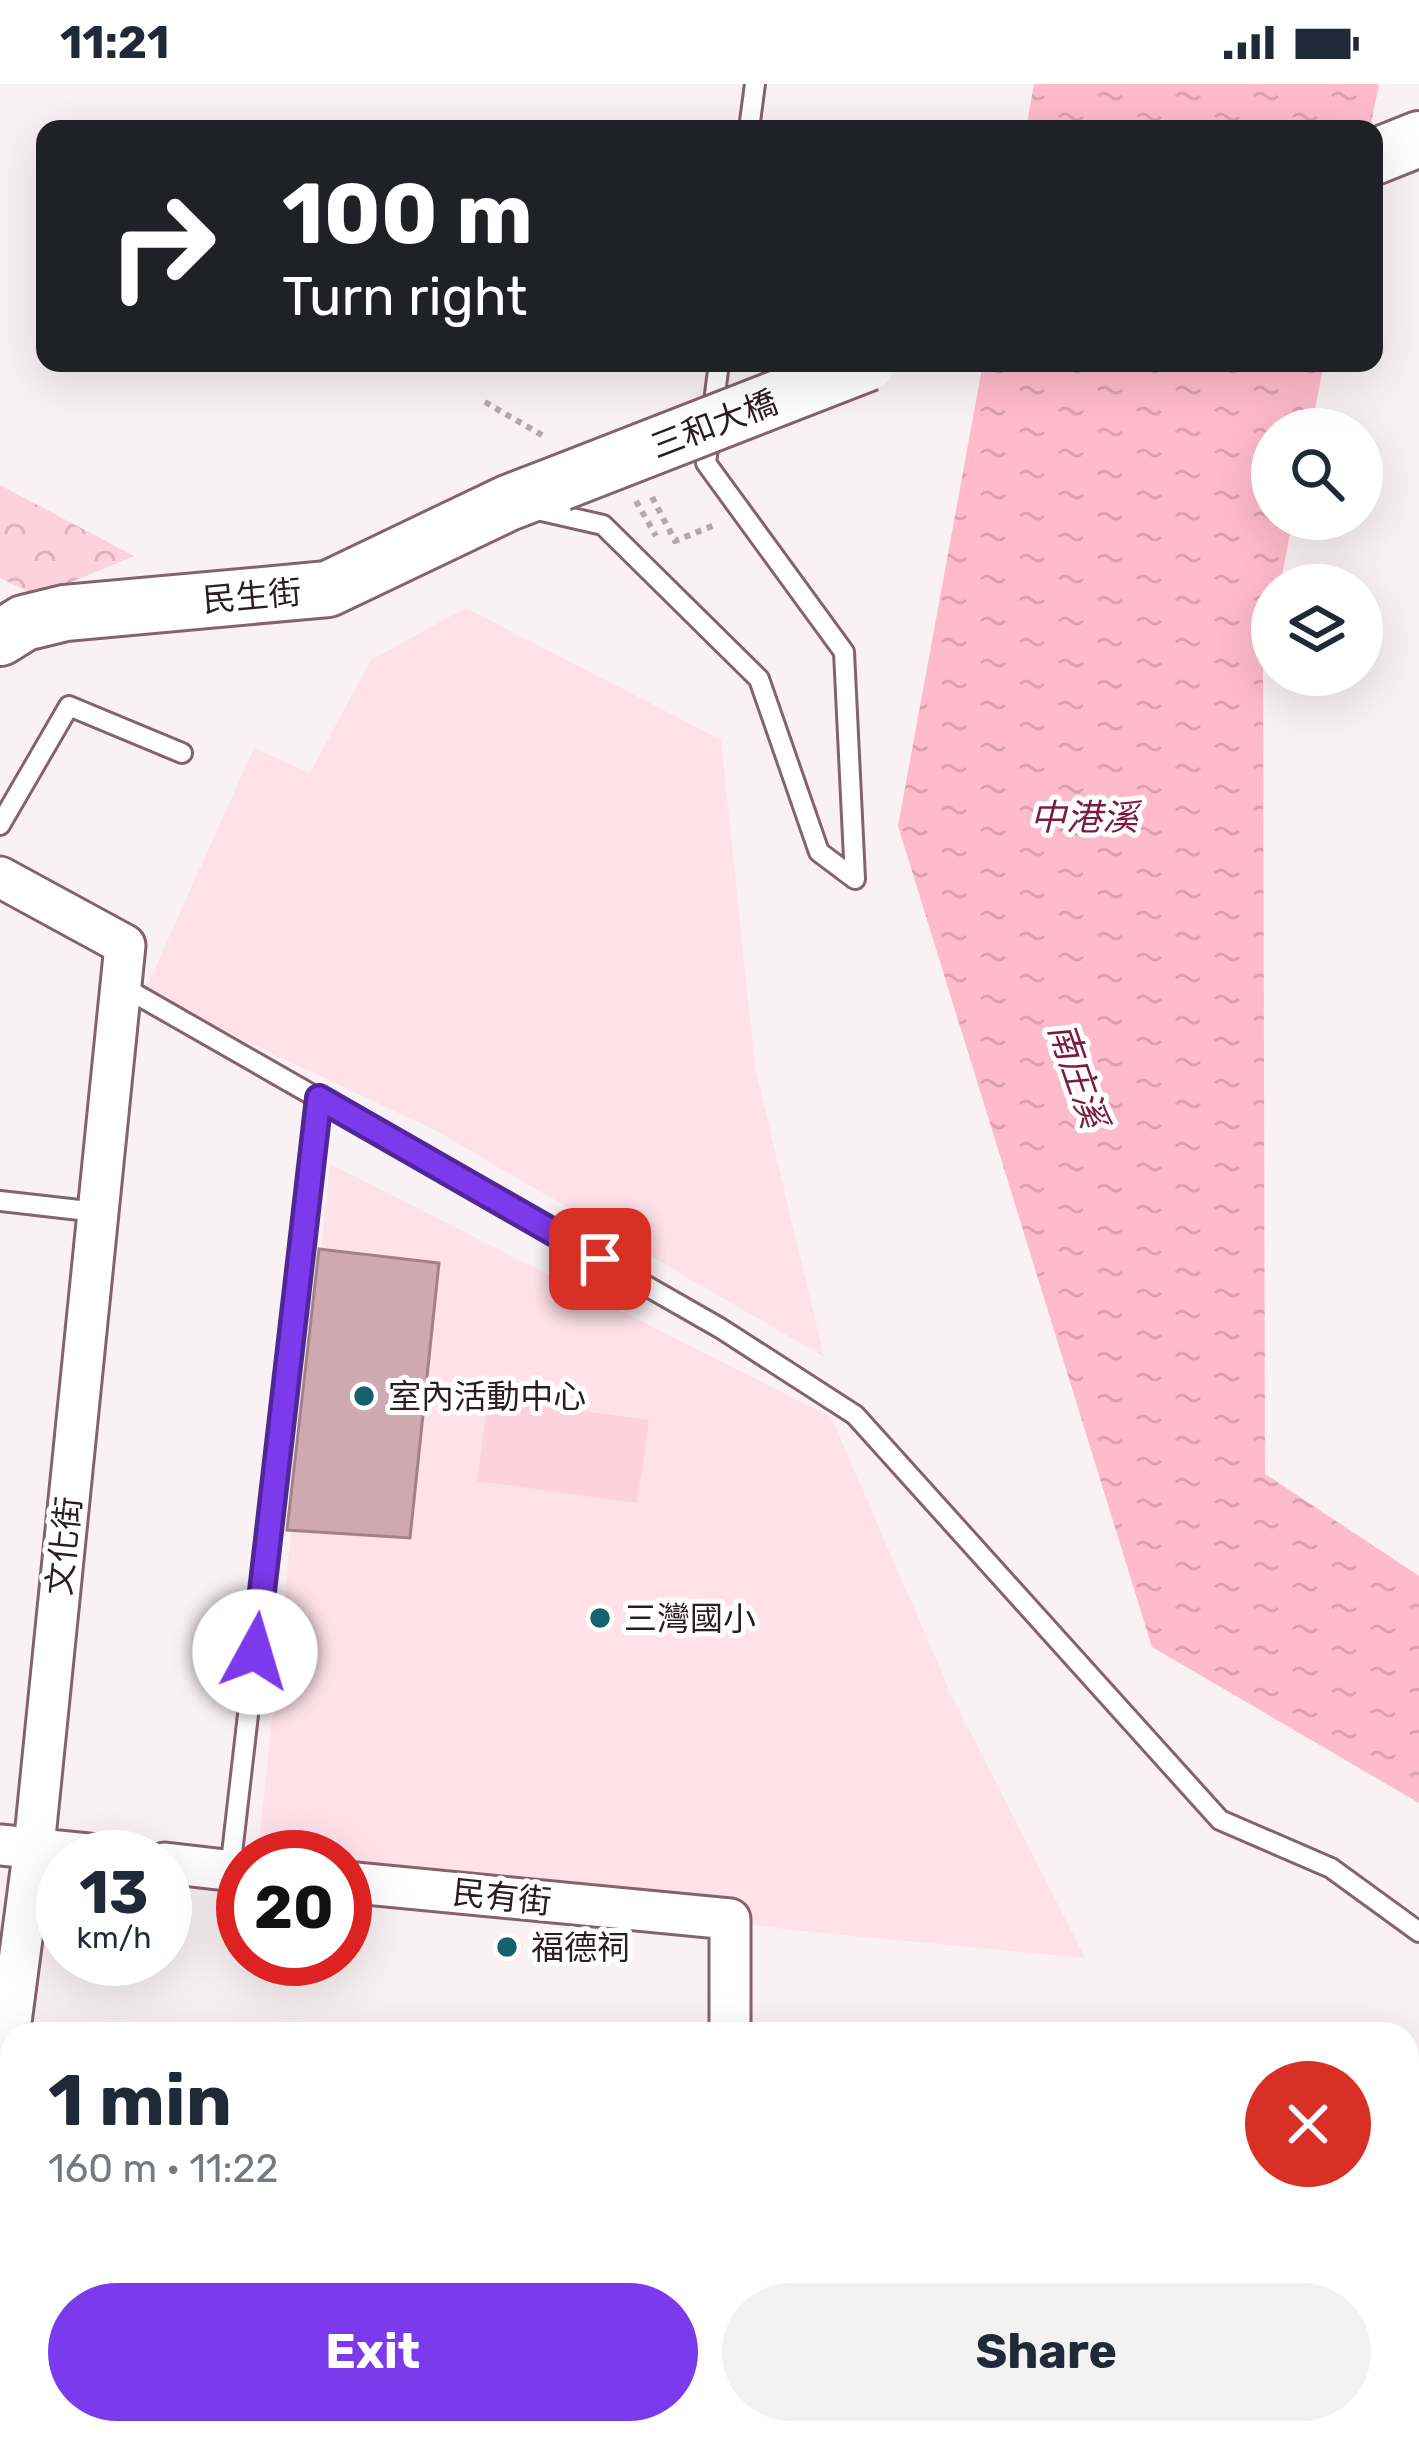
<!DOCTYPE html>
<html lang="en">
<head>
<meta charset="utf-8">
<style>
  body { margin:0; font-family:Rubik,"Noto Sans TC",sans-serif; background:#f2f2f3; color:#1f2937; height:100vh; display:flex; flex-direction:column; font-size:45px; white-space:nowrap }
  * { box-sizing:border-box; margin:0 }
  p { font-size:39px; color:#747a83 }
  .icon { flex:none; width:66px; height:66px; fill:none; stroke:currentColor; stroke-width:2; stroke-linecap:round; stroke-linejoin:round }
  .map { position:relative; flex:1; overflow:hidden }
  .side { position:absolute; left:0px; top:1938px; width:1419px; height:423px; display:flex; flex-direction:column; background:#fff; border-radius:36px 36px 0 0; box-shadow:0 12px 48px #0002 }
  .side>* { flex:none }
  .top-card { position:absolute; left:36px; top:36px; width:1347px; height:252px; border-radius:24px; box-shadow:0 12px 48px #0002; background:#202124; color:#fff; overflow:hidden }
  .tools { position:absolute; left:1251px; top:324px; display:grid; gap:24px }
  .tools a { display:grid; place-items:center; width:132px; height:132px; border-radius:50%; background:#fff; box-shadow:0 12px 48px #0002; font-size:60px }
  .speed { position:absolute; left:36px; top:1746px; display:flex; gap:24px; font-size:60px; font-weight:700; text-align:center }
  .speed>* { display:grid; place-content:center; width:156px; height:156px; border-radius:50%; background:#fff; box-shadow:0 12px 48px #0002; line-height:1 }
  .speed small { font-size:30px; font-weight:400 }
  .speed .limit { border:18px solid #d22; background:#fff; color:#111 }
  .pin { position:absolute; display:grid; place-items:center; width:102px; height:102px; color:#fff; margin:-51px; border-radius:24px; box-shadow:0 6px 18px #0006 }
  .me { position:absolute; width:132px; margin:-66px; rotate:6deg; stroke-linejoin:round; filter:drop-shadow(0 0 9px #0008) }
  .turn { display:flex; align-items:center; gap:42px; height:252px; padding:0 48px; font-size:54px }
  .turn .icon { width:156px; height:156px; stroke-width:2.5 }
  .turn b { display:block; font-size:84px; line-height:102px }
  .round { display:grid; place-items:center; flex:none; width:126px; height:126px; border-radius:63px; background:#f2f2f3 }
  .headline { display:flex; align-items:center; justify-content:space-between; height:204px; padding:0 48px }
  h1 { font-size:72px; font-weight:700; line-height:90px }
  .primary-button { display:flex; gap:24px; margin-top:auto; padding:24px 48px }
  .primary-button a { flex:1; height:138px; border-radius:72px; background:#7c3aed; color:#fff; font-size:48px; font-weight:700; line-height:138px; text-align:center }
  .primary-button a+a { background:#f2f2f3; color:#1f2937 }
  .status { display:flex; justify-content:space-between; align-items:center; height:84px; padding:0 60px; background:#fff; direction:ltr }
  .status svg { height:33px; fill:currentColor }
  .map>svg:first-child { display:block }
  .built { fill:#fee1e9 }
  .forest { fill:url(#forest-crowns) }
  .garden { fill:#fdd2de }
  .water { fill:url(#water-ripples) }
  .building { fill:#cea9b2; stroke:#a4808a; stroke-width:3 }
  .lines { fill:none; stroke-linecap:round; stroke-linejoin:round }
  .lane-casing { stroke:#85636c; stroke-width:24 }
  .street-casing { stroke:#85636c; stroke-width:45 }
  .secondary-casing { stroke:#85636c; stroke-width:60 }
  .path { stroke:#b3a9ab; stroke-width:6; stroke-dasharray:6 6; stroke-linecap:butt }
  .lane { stroke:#fff; stroke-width:18 }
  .street { stroke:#fff; stroke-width:39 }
  .secondary { stroke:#fff; stroke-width:54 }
  .secondary-bridge-casing { stroke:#85636c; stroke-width:60; stroke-linecap:butt }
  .secondary-bridge { stroke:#fff; stroke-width:54 }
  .route-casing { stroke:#51269a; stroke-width:30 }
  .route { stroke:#7c3aed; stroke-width:21 }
  .poi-dot { fill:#16616d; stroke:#fff; stroke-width:4.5 }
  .labels { text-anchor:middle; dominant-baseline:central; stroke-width:10; stroke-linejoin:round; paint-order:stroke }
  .street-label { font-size:33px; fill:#2b1d21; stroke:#fff }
  .poi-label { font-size:33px; fill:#2b1d21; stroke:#fff; text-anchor:start }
  .water-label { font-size:36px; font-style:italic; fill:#791c42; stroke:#fff }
</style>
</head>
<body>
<div class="status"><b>11:21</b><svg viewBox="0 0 49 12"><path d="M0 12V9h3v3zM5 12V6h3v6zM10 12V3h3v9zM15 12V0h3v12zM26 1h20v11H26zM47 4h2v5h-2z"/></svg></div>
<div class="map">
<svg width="1419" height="2359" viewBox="0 0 1419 2359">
  <defs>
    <pattern id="forest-crowns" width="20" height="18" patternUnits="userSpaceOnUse" patternTransform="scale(3)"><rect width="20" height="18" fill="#fdd2de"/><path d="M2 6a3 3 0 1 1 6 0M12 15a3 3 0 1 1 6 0" fill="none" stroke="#d9b4be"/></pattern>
    <pattern id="water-ripples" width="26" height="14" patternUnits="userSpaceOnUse" patternTransform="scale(3)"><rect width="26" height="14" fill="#febbcd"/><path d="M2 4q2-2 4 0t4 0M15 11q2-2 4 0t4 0" fill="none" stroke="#daa0b0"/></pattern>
  </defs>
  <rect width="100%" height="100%" fill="#f9f1f3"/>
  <path class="built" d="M466 524 721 656 755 984 824 1273 435 1046 144 909 254 664 310 689 371 576Z
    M330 1080 831 1333 951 1610 1085 1874 792 1846 345 1782V1773L258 1769Z"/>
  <path class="forest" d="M0 401 134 472 38 512 0 494Z"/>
  <path class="garden" d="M488 1314 649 1336 637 1419 477 1397Z"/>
  <path class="water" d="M1034 0H1379L1370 45H1026Z
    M983 279H1324L1311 345H1272V435H1293L1280 501H1272V539L1263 582 1265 1390 1419 1492V1719L1152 1563 898 742Z"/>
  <path class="building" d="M319 1165 439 1179 410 1454 287 1446Z"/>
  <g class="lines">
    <defs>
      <path id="lane" d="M749 45 755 0
        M533 425 603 441 759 595 819 768 855 795 844 568 706 379 719 279
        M0 741 69 622 182 669
        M120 901 720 1244 855 1331 1220 1736 1331 1784 1419 1848
        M0 1117 97 1128
        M230 1787 319 1014"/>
      <path id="street" d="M0 793 125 861 34 1763 0 2022
        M0 1761 117 1773
        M165 1779 243 1788
        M345 1798 730 1835V1950
        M0 2249 12 2250
        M337 2359V2349
        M725 2359V2349"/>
      <path id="secondary" d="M1374 73 1419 55
        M0 554 24 539 65 529 328 505 508 419 560 399"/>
    </defs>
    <use href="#lane" class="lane-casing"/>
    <use href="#street" class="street-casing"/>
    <use href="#secondary" class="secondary-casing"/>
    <path class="path" d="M485 318 547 354
      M652 413 675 457 717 440
      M636 417 656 452"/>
    <use href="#lane" class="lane"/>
    <use href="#street" class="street"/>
    <use href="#secondary" class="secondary"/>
    <defs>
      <path id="secondary-bridge" d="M560 399 868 279"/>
    </defs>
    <use href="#secondary-bridge" class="secondary-bridge-casing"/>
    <use href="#secondary-bridge" class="secondary-bridge"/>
  </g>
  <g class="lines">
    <defs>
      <path id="route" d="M255 1568 319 1014 600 1175"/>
    </defs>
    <use href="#route" class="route-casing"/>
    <use href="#route" class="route"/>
  </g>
  <g class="poi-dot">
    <circle cx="364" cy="1312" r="12"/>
    <circle cx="600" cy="1534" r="12"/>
    <circle cx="507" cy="1863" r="12"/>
  </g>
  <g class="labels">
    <g class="street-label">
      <text transform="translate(714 340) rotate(-21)">三和大橋</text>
      <text transform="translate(252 512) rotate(-5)">民生街</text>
      <text transform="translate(64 1462) rotate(-84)">文化街</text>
      <text transform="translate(502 1813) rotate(6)">民有街</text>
    </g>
    <g class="poi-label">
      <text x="388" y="1312">室內活動中心</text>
      <text x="624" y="1534">三灣國小</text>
      <text x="531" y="1863">福德祠</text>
    </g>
    <g class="water-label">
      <text x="1084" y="733">中港溪</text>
      <text transform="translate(1078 991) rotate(71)">南庄溪</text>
    </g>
  </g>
</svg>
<div class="tools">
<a><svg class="icon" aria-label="search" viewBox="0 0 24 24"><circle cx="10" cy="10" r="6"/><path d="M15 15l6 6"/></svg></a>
<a><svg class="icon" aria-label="layers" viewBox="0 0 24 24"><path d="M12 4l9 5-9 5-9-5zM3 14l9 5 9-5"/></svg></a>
</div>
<div class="speed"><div>13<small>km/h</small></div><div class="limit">20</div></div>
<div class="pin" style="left:600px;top:1175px;background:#d93025"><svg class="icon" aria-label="arrive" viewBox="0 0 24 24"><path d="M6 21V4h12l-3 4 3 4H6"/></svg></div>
<svg class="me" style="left:255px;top:1568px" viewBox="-20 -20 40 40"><circle r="19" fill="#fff"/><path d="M0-13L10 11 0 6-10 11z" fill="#7c3aed"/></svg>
<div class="top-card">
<div class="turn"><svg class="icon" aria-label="right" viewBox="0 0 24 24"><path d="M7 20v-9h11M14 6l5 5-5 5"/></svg><div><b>100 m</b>Turn right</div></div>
</div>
<section class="side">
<div class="headline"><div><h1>1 min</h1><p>160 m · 11:22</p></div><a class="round" style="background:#d93025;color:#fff"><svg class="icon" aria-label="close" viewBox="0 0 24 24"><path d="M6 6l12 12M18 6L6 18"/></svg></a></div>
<div class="primary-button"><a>Exit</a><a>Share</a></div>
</section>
</div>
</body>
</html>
